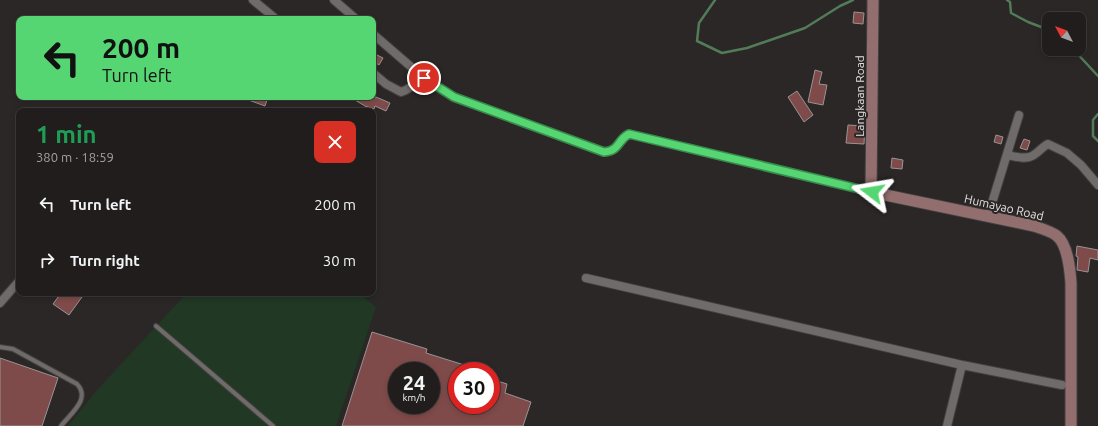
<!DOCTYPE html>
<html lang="en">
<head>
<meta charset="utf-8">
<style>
  body { margin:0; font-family:Ubuntu,sans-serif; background:#2d2a29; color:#f1f3f6; height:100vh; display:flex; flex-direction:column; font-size:15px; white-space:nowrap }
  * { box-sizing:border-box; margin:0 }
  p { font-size:13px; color:#a2a2a3 }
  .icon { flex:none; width:22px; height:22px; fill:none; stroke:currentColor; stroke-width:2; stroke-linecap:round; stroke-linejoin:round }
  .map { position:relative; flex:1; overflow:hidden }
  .sheet { position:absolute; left:16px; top:108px; width:360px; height:188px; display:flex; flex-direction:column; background:#201d1c; border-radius:8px; box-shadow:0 2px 6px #0003,0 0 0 1px #3d3b3b }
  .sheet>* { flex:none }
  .banner { position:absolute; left:16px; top:16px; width:360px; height:84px; border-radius:8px; box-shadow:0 2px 6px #0003,0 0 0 1px #3d3b3b; background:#55d672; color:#111; overflow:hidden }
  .needle { width:26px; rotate:311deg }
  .buttons { position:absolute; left:1042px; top:12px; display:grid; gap:8px }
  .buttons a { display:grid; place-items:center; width:44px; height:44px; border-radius:8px; background:#201d1c; box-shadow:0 2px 6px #0003,0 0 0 1px #3d3b3b; font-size:20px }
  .speed { position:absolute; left:388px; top:362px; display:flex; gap:8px; font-size:20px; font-weight:700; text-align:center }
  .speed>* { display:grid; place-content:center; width:52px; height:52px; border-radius:50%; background:#201d1c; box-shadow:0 2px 6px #0003,0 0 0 1px #3d3b3b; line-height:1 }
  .speed small { font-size:10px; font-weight:400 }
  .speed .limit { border:6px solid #d22; background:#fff; color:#111 }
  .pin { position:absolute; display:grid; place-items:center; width:34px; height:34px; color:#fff; margin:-17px; border:2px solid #fff; border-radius:50%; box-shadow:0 1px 4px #0007 }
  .me { position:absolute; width:44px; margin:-22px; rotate:284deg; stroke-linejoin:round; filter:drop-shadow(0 0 3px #0008) }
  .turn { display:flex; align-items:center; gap:14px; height:84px; padding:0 20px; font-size:18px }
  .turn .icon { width:52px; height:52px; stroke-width:2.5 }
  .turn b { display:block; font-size:28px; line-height:34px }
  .round { display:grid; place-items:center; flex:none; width:42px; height:42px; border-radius:8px; background:#2d2a29 }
  .headline { display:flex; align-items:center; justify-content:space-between; height:68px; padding:0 20px }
  h1 { font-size:24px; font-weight:700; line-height:30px; color:#1e9e55 }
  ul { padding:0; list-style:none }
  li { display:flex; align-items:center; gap:12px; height:56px; padding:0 20px }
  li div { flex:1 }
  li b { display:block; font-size:15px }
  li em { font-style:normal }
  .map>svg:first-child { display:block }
  .green { fill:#203824 }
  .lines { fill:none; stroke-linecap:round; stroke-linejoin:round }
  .stream { stroke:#527b58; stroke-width:2.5 }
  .building { fill:#7f4b4a; stroke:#989494; fill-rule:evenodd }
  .lane-casing { stroke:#444241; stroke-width:6 }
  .street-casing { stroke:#444241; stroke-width:10 }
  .secondary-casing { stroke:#444241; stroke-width:13 }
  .lane { stroke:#6f6b6b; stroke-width:4 }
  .street { stroke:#6f6b6b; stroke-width:8 }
  .secondary { stroke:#936e6e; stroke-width:11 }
  .route-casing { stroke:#378b4a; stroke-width:10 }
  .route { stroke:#55d672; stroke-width:7 }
  .labels { text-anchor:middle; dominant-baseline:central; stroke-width:4; stroke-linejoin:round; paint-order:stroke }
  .street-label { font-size:12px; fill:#e2e0df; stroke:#2a2726 }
</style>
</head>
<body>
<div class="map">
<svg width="1098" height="426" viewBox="0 0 1098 426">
  <rect width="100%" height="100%" fill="#2a2726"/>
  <path class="green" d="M187 293H359L376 307 336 426H68L96 391Z"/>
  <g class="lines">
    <path class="stream" d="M715 0 699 23 697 41 722 53 747 48 805 28 840 6 853 0
      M1007 0 1010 2 1011 13 1028 22 1049 30
      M1073 49 1098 76
      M1098 114 1093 120V136L1098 141"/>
  </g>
  <path class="building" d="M854 12 864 13 863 24 853 23Z
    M373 53 383 58 379 65 373 61Z
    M815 70 822 72 819 84 827 85 823 105 808 102Z
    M797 91 813 115 804 122 788 97Z
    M244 97H268L265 106 243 98Z
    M350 97H376L390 103 386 111 375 106 374 109 365 106Z
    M848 125 865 126 864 144 846 143Z
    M996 135 1003 137 1001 144 994 142Z
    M1024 139 1030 141 1027 150 1020 148Z
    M892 158 903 160 902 169 891 168Z
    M1077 246 1098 250V260L1090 258 1088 272 1077 270 1078 257 1076 256Z
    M61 293H76L82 297 69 315 53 304Z
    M372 332 427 349 426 353 477 369V371H457V405H491V379L507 384 505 393 531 402 523 426H342ZM397 371H431V405H397Z
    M0 358 58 378 42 426H0Z"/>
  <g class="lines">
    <defs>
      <path id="lane" d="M156 326 273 426
        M0 347 13 349 77 384C91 399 71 413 61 426"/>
      <path id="street" d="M253 0 276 19
        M334 0 356 19
        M373 34 424 78 453 97 604 152C620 151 617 140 629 134L871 192
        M373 73 386 84 401 92 406 90 424 78
        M1007 155C1014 156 1025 160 1032 156 1038 153 1042 147 1048 144L1067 153 1081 165 1098 185
        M988 216 1019 115
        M586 278 962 365 1062 385
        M0 303 19 281
        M947 426 962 365"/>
      <path id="secondary" d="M873 0 871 192 1034 226C1040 228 1053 232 1057 236 1068 245 1070 270 1071 283V426"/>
    </defs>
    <use href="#lane" class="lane-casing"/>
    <use href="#street" class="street-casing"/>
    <use href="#secondary" class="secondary-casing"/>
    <use href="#lane" class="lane"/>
    <use href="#street" class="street"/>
    <use href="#secondary" class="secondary"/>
  </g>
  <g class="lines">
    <defs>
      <path id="route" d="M424 78 454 97 604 152C620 151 617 140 629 134L872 192"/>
    </defs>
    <use href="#route" class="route-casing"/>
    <use href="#route" class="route"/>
  </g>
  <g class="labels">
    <g class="street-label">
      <text transform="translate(859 96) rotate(-90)">Langkaan Road</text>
      <text transform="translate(1004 207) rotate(13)">Humayao Road</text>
    </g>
  </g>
</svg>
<div class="buttons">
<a><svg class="needle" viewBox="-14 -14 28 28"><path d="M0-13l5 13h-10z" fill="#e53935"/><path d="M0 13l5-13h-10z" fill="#a2a2a3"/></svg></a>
</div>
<div class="speed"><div>24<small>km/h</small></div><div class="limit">30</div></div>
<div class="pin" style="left:424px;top:78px;background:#d93025"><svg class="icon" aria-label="arrive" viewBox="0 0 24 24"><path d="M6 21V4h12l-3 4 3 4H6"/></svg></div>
<svg class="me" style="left:872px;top:192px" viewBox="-20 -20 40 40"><path d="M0-17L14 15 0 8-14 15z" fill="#55d672" stroke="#fff" stroke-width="4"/></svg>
<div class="banner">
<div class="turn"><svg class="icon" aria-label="left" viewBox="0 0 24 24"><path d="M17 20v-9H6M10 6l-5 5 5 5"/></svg><div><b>200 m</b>Turn left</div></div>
</div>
<section class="sheet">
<div class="headline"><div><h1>1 min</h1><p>380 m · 18:59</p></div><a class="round" style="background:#d93025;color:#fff"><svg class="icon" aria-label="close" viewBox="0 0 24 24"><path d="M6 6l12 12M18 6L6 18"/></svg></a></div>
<ul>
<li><svg class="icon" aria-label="left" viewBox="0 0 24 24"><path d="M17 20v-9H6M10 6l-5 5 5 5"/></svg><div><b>Turn left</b></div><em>200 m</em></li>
<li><svg class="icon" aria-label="right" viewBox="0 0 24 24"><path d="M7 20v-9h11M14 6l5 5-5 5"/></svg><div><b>Turn right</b></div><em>30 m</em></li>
</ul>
</section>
</div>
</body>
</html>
